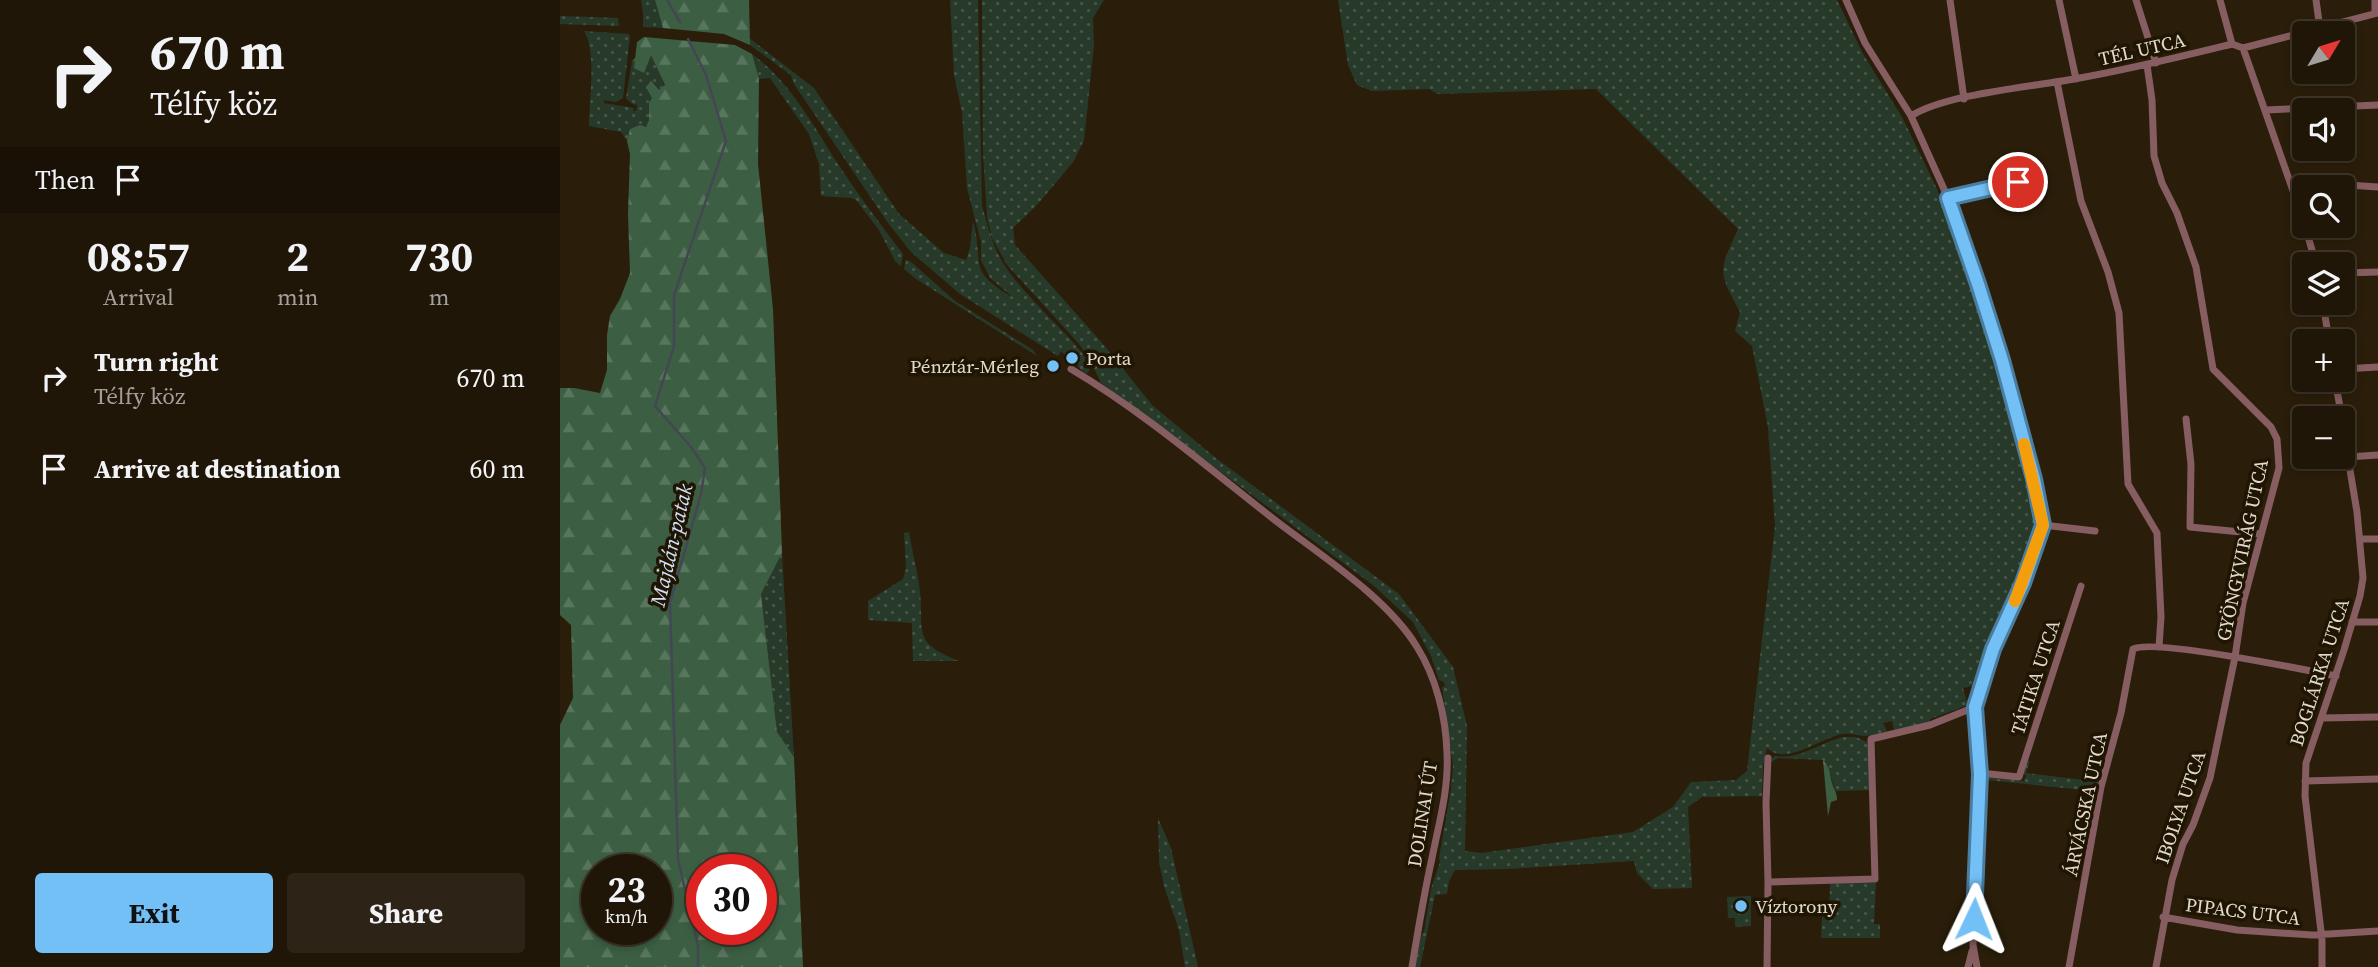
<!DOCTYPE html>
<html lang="en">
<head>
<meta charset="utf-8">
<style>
  body { margin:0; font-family:"Source Serif 4",serif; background:#2d2316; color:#f1f3f6; height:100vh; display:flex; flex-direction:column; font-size:26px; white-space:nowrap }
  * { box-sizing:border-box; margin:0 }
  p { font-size:23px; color:#a29f9c }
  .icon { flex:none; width:38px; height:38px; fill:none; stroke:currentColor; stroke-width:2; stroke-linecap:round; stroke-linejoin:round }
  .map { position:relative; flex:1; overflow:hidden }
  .sheet { display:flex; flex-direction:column; background:#201608; width:560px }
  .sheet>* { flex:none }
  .banner { background:#201608; color:#f1f3f6; overflow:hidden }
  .needle { width:46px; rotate:52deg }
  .tools { position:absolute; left:1732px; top:21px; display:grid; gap:14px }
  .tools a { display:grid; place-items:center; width:63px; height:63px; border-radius:7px; background:#201608; box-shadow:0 4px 10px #0003,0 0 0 2px #3d3529; font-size:35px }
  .speed { position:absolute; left:21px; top:854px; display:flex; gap:14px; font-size:35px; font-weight:700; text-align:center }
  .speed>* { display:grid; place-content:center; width:91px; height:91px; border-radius:50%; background:#201608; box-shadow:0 4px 10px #0003,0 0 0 2px #3d3529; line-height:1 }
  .speed small { font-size:18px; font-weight:400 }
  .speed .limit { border:10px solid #d22; background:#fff; color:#111 }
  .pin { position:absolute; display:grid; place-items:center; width:60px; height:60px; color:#fff; margin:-30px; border:4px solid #fff; border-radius:50%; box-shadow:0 2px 7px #0007 }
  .me { position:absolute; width:77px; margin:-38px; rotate:2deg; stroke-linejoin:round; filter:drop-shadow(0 0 5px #0008) }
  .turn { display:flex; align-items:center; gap:24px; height:147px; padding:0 35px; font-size:32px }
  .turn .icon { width:91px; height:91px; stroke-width:2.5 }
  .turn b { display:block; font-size:49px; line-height:60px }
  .then { display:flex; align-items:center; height:66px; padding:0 35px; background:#0003; gap:14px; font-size:26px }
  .eta { display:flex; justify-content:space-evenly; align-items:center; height:119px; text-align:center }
  .eta b { font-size:42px; font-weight:700; line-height:49px }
  .primary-button { display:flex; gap:14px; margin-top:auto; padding:14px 35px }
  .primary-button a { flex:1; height:80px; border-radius:7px; background:#73c0f6; color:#111; font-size:28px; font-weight:700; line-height:80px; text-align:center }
  .primary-button a+a { background:#2d2316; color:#f1f3f6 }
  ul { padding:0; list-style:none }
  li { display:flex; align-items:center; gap:21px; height:91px; padding:0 35px }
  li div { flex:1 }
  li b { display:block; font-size:26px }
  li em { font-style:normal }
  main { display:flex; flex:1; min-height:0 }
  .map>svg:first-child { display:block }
  .grass { fill:url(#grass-dots) }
  .forest { fill:url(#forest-firs); fill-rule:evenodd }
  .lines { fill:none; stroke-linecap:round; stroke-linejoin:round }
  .stream { stroke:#444654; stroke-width:2.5 }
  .minor { stroke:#865d60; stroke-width:7 }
  .route-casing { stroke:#4b7da0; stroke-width:18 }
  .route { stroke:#73c0f6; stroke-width:12 }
  .slow { stroke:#f59e0b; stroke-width:12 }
  .poi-dot { fill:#73c0f6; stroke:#201502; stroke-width:2.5 }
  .labels { text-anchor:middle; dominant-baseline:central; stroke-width:7; stroke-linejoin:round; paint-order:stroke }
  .street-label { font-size:19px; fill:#e2dacd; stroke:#201502 }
  .poi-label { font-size:19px; fill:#e2dacd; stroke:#201502; text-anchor:start }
  .water-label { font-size:21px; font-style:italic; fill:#d1e3fa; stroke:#201502 }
</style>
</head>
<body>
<main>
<section class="sheet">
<div class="banner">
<div class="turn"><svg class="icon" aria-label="right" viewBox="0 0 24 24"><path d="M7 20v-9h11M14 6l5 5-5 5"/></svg><div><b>670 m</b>Télfy köz</div></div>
<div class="then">Then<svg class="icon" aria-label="arrive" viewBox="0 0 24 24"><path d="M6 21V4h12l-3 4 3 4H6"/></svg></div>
</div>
<div class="eta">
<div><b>08:57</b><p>Arrival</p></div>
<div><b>2</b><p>min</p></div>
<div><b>730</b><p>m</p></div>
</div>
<ul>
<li><svg class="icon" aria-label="right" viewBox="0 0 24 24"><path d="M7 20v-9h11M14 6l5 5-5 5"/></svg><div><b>Turn right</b><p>Télfy köz</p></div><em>670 m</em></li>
<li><svg class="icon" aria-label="arrive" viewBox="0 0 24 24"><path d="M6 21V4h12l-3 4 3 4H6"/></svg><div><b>Arrive at destination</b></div><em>60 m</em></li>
</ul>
<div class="primary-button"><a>Exit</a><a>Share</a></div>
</section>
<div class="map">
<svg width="1818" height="967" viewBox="0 0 1818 967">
  <defs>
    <pattern id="grass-dots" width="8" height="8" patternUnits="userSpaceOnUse" patternTransform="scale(1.75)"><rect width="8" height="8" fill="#273a2a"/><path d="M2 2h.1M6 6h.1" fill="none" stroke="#465648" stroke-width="1.8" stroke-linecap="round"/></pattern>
    <pattern id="forest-firs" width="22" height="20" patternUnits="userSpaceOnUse" patternTransform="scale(1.75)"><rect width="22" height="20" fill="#3c5f43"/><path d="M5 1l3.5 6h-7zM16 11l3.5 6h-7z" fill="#58755d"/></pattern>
  </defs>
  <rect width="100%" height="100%" fill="#2a1e0a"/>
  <path class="grass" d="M81 0H95L103 28 83 27V13Z
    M390 0H418L422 206C428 226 432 245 443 263 467 300 504 328 530 363L529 371 526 374 518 367 517 357 511 352 506 356 501 351 498 356 400 294 351 252 328 223 234 84 231 75 190 45 189 38 254 88 339 214 384 253 406 260 410 248 413 221C425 265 405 270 454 298L430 278 421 260V242L407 188 402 112 394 75Z
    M422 0H544L533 18 534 45 524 140 514 161 477 205 453 228 455 245 544 345 592 405 657 459 839 594 893 667 907 726 905 851 921 853 1073 832 1113 807 1131 782 1176 780 1187 771 1215 526 1208 427 1192 346 1175 331 1180 312C1157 269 1159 272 1178 229L1036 89 878 94 869 89 812 91 797 85 788 65 778 0H1277L1303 54 1342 117 1377 189 1435 348 1434 351 1437 353 1470 479 1474 501 1471 503C1472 513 1479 517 1480 526L1461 580 1435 637 1417 685 1403 688 1406 699 1392 704 1415 697 1414 703 1370 719V722L1334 730 1332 721 1323 723 1327 731C1320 733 1312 736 1305 736 1298 736 1291 733 1283 734 1261 737 1226 767 1207 748L1203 766 1202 796 1142 797 1128 807 1132 888 1093 889 1077 873 1074 861 948 869 895 870 889 881 887 894 875 895 860 967H855L861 935 864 932 871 889 880 862 879 858 891 789 893 766 882 687 885 686 884 682 879 680 871 656 853 622 813 585 541 383 532 364 520 345 447 265 432 238 427 217 423 153Z
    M0 16 58 18 59 26 0 24Z
    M24 31 68 34 70 36 63 98 56 102 44 100V103L74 108 73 111H76L77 105 72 104 66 98 72 61 75 58V68L91 54 105 86 89 103V120L86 127 70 129 67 141 61 132 29 126C29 102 37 51 24 31Z
    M192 54C232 83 255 129 282 170 301 199 322 226 343 254L341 266 335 261 319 230 296 200 291 198 261 196 259 164 249 134 210 78 199 79Z
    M346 260 350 261 395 301 473 350 477 356 356 279 344 269Z
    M349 532C352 552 358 572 360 592 364 634 352 642 399 661H353L352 623 308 620V601L343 579 346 568 344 533Z
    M222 553 234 757 217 732 201 594Z
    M1283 737H1296L1307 742 1310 749 1311 790 1276 791C1270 780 1272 770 1263 760L1218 758 1211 762 1210 760 1215 756C1240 760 1259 743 1283 737Z
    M1468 761H1470L1466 773 1532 781 1535 775 1540 776 1535 799 1534 791 1427 780 1424 799 1426 777 1464 781 1466 776 1463 773Z
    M598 818 611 848 638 967H625L619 930 604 886 599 861Z
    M1270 883H1316L1314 924H1320V938H1261L1262 917 1269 915Z
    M1191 896V926L1175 927V918H1168L1167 897Z"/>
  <path class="forest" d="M95 0H189L190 45 164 34 103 28Z
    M84 37 175 45 192 54 199 79 198 164 213 309 222 553 201 594 217 732 234 757 243 967H0V725L13 698 11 625 0 615V388H14L40 393 47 370V335L50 316 60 299 70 273 68 214 70 154 67 141 70 129 80 125 86 127 89 120V103L92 98 86 87 91 81 99 90 105 85 91 55 84 73 74 68 77 42ZM37 870H96V929H37ZM142 870H201V929H142Z
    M1263 760C1271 769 1269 772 1272 783 1274 790 1277 792 1277 800L1271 802 1268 816Z"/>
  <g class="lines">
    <path class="stream" d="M107 0 120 22
      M128 39 146 75 166 141 114 295V346L95 406 131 447 145 468 141 494 110 603 118 859 138 946V967"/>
    <path class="minor" d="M1286 0 1305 43 1351 116 1388 198 1418 284 1442 360 1473 479 1483 525 1463 583 1433 649 1415 707 1420 773 1413 945 1417 967
      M1390 0 1404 99
      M1499 0 1516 79
      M1576 0 1596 63
      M1660 0 1672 44
      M1756 0 1760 29
      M1815 0V13
      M1683 48 1745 225
      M1587 65 1592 100 1594 156 1602 183 1617 213 1636 267 1653 369 1711 427 1717 439 1719 468 1683 603 1675 657 1650 778 1633 825 1623 844 1612 880 1596 967
      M1497 82 1521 201 1548 272 1559 313 1568 484 1597 533 1601 617 1599 647
      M1706 110 1818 105
      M1351 116C1386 94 1470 87 1514 79 1567 70 1619 57 1672 44L1683 48 1818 13
      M1748 187 1788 185 1818 187
      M1388 198 1458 182
      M1745 226 1756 264
      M1783 273 1818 272
      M1763 303 1769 341
      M511 369C582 411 646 466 711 517 757 553 827 597 857 647 876 677 886 717 887 753 889 788 879 823 872 858 864 894 858 930 852 967
      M1783 369 1818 367
      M1775 380 1782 418
      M1626 419 1631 464 1630 527 1701 534
      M1788 457 1818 455
      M1483 525 1535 531
      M1800 539H1818
      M1792 622H1818
      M1762 718 1818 717
      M1420 773 1459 777 1521 586
      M1745 781 1818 779
      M1208 882 1315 879 1311 739 1370 725 1415 707
      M1603 917 1677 930 1752 935 1818 931
      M1207 967 1208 882 1206 803 1208 758
      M1408 967 1412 951
      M1509 967 1541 787 1561 713 1573 649C1592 638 1746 670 1776 676
      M1762 967V940L1745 796 1746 763 1784 650 1800 596 1803 578 1797 512 1783 428"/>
  </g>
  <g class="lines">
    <defs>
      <path id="route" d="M1414 919 1420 774 1415 707 1433 649 1463 583 1483 525 1474 479 1442 360 1418 284 1388 198 1458 182"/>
    </defs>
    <use href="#route" class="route-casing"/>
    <use href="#route" class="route"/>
    <path class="slow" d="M1455 601 1483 525 1464 444"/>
  </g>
  <g class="poi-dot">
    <circle cx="512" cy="358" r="7"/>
    <circle cx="493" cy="366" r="7"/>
    <circle cx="1181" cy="906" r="7"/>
  </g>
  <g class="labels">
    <g class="street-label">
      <text transform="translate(1582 49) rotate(-13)">TÉL UTCA</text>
      <text transform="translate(1682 550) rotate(-78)">GYÖNGYVIRÁG UTCA</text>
      <text transform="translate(1759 672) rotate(-72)">BOGLÁRKA UTCA</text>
      <text transform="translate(1475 677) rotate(-72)">TÁTIKA UTCA</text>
      <text transform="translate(1525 804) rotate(-78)">ÁRVÁCSKA UTCA</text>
      <text transform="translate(1620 807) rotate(-71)">IBOLYA UTCA</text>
      <text transform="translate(862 814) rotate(-81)">DOLINAI ÚT</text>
      <text transform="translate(1683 911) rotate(7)">PIPACS UTCA</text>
    </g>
    <g class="poi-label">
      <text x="526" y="358">Porta</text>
      <text x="479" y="366" text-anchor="end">Pénztár-Mérleg</text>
      <text x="1195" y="906">Víztorony</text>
    </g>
    <g class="water-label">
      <text transform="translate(111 545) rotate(-77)">Majdán-patak</text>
    </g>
  </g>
</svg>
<div class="tools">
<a><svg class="needle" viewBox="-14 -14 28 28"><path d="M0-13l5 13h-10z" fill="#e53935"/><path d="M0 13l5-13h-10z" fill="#a29f9c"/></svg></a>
<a><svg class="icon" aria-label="sound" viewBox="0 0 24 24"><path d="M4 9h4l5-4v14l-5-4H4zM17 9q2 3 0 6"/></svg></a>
<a><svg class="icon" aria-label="search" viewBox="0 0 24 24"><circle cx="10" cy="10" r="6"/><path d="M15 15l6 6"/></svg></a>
<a><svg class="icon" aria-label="layers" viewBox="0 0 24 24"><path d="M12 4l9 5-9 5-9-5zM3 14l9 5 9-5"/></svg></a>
<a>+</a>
<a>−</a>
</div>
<div class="speed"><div>23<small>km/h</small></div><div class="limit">30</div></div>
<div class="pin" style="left:1458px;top:182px;background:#d93025"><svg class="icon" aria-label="arrive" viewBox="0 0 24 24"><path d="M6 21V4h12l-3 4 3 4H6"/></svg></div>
<svg class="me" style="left:1414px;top:919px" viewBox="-20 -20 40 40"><path d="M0-17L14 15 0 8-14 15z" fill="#73c0f6" stroke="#fff" stroke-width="4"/></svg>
</div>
</main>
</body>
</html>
